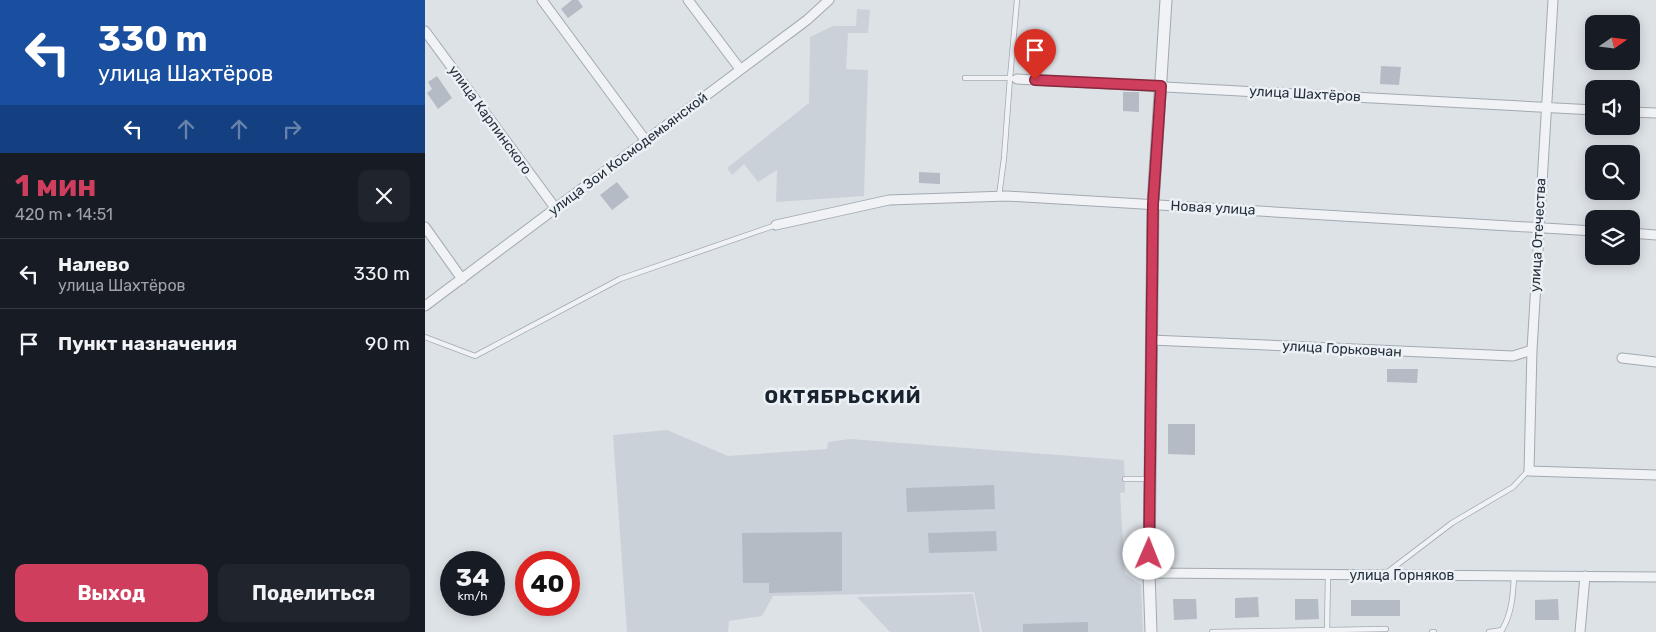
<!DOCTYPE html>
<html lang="ru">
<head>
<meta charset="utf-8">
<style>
  body { margin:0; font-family:Rubik,sans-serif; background:#20242c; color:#f1f3f6; height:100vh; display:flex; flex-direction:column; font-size:19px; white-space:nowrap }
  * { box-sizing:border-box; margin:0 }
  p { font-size:16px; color:#9ea1a6 }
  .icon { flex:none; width:28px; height:28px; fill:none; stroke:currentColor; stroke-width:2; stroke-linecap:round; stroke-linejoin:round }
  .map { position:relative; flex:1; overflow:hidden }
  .side { display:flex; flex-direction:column; background:#171b24; width:425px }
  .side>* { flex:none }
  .banner { background:#1a4fa0; color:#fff; overflow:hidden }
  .needle { width:32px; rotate:76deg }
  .tools { position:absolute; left:1160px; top:15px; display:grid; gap:10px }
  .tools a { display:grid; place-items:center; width:55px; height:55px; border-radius:10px; background:#171b24; box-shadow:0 2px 12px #0003; font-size:25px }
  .speed { position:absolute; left:15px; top:551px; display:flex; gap:10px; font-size:25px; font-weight:700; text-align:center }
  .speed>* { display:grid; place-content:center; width:65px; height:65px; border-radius:50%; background:#171b24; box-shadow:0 2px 12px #0003; line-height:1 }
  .speed small { font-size:12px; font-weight:400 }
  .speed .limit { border:8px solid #d22; background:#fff; color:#111 }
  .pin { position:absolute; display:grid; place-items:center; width:42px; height:42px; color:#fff; margin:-51px -21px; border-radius:50% 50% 50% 0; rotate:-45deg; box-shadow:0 0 5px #0007 }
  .pin .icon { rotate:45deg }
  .me { position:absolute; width:55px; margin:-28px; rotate:1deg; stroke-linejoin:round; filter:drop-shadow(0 0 4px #0008) }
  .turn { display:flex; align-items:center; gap:18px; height:105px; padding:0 15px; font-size:22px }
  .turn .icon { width:65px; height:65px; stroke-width:2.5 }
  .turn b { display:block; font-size:35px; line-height:42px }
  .lanes { display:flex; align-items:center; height:48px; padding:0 15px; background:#0003; justify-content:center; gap:25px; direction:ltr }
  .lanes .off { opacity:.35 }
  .round { display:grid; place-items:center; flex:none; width:52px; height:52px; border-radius:10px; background:#20242c }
  .overview { display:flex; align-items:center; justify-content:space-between; height:85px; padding:0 15px }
  h1 { font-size:30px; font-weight:700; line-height:38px; color:#d03e5e }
  .primary-button { display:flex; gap:10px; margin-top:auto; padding:10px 15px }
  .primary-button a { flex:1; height:58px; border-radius:10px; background:#d03e5e; color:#fff; font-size:20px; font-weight:700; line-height:58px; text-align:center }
  .primary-button a+a { background:#20242c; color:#f1f3f6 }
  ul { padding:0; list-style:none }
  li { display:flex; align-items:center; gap:15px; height:70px; padding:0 15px; border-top:1px solid #363941 }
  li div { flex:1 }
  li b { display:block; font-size:19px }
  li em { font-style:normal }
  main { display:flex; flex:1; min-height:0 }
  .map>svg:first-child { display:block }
  .built { fill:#cbd1d9 }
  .building { fill:#b4bbc4 }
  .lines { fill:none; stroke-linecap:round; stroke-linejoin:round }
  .service-casing { stroke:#a2a9b1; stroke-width:6 }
  .minor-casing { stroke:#a2a9b1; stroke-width:11 }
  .tertiary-casing { stroke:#a2a9b1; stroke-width:13 }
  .service { stroke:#f0f2f6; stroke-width:4.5 }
  .minor { stroke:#f0f2f6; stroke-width:9 }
  .tertiary { stroke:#f0f2f6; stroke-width:11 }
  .route-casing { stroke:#87283d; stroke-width:12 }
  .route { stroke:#d03e5e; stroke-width:9 }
  .labels { text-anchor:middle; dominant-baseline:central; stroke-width:5; stroke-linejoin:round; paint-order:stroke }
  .street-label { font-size:14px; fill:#26313e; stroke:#ecf1f5 }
  .district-label { font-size:19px; font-weight:bold; letter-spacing:1px; fill:#19222f; stroke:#ecf1f5 }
</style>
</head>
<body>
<main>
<section class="side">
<div class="banner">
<div class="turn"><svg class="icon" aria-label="left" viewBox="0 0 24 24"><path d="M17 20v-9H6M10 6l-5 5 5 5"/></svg><div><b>330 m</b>улица Шахтёров</div></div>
<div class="lanes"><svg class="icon" aria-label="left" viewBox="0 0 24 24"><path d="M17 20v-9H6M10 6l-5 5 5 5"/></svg><svg class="icon off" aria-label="ahead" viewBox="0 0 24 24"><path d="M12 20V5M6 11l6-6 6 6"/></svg><svg class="icon off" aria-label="ahead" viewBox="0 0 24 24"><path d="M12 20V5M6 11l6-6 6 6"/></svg><svg class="icon off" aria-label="right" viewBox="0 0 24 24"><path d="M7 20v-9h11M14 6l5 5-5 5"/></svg></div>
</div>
<div class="overview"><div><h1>1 мин</h1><p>420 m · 14:51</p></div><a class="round"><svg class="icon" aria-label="close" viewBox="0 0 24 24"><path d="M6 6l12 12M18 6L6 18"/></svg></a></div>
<ul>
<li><svg class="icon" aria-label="left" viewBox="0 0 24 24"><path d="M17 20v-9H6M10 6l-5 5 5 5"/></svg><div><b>Налево</b><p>улица Шахтёров</p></div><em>330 m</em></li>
<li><svg class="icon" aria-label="arrive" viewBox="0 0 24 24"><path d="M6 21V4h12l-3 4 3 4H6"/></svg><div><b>Пункт назначения</b></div><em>90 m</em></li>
</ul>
<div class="primary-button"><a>Выход</a><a>Поделиться</a></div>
</section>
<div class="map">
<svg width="1231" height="632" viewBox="0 0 1231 632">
  <rect width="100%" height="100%" fill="#dde2e7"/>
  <path class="built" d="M432 9 445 10 443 33H423L421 69 443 70 439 196 351 202 352 170 333 182 319 164 307 175 302 168 384 103 385 37 408 26H431Z
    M242 430 303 456 402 449 403 442 425 439 699 460 700 492 695 493 700 574 716 585 718 632H557L549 592 348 596 337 616 304 621 303 632H202L188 435Z
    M548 594 555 632H465L432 597Z"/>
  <path class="building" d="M147 0H153L158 7 143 18 136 9Z
    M956 66 976 67 974 85 955 84Z
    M12 76 27 98 13 109 2 93 7 89 3 82Z
    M698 92H714V112L698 111Z
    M494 172 515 173V184L494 183Z
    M192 182 204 197 187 210 175 195Z
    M962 369H993L992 383 962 382Z
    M743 424H770V455L743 454Z
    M569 485 570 509 482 512 481 488Z
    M571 531 572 551 504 553 503 533Z
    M417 532V591L344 593V583H318L317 533Z
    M833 597 834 617 810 618V598Z
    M748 599H771L772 619 749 620Z
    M870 599H893L894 619 870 620Z
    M1133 599 1134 620H1110V600Z
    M926 600H975V616H926Z
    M663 622V632H598V624Z"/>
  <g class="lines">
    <defs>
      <path id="service" d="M540 78H585L592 0
        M574 196 579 158 585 78 592 79
        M0 337 50 356 195 279 351 225
        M700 479H724
        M960 574 1027 523 1088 487 1103 471
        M902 630 903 574
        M787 632 961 629
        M1007 632H1009
        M1064 632 1077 630C1087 613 1088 595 1089 576"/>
      <path id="minor" d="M117 0 221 141
        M263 0 315 69
        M1128 0 1107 350 1104 471 1231 475
        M0 31 131 209
        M592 79 1169 110
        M1206 112 1231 113
        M351 225 464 200 582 196 1169 231
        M0 227 37 279
        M1206 233 1231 235
        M0 306 382 20 404 0
        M726 340 1088 356 1107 350
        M1197 358 1231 362
        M724 573 1231 577
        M1155 632 1160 576"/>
      <path id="tertiary" d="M726 632 724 573 728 204 741 0"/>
    </defs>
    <use href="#service" class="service-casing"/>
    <use href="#minor" class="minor-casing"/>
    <use href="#tertiary" class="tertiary-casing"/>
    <use href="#service" class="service"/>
    <use href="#minor" class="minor"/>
    <use href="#tertiary" class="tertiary"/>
  </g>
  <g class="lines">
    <defs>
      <path id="route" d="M610 80 736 86 728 204 724 554"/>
    </defs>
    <use href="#route" class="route-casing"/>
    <use href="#route" class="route"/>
  </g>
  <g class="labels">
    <g class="street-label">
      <text transform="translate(880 94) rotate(3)">улица Шахтёров</text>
      <text transform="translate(65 120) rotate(54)">улица Карпинского</text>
      <text transform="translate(203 154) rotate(-37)">улица Зои Космодемьянской</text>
      <text transform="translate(788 208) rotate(3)">Новая улица</text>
      <text transform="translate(1113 235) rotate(-87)">улица Отечества</text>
      <text transform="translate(917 349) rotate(3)">улица Горьковчан</text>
      <text x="977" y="575">улица Горняков</text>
    </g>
    <g class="district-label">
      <text x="418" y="396">ОКТЯБРЬСКИЙ</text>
    </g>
  </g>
</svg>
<div class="tools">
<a><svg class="needle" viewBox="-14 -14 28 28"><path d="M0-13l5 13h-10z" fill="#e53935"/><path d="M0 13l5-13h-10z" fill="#9ea1a6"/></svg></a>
<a><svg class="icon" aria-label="sound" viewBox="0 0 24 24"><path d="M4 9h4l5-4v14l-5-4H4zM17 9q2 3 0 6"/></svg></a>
<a><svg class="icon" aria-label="search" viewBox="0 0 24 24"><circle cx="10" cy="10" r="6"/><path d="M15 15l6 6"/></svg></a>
<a><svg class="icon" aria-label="layers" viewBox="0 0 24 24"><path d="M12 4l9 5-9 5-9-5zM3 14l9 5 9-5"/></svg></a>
</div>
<div class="speed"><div>34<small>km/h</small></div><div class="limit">40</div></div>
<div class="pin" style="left:610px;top:80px;background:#d93025"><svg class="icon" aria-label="arrive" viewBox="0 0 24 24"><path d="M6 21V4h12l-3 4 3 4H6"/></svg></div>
<svg class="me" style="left:724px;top:554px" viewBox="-20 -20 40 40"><circle r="19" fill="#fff"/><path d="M0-13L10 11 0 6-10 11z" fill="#d03e5e"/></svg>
</div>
</main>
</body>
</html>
